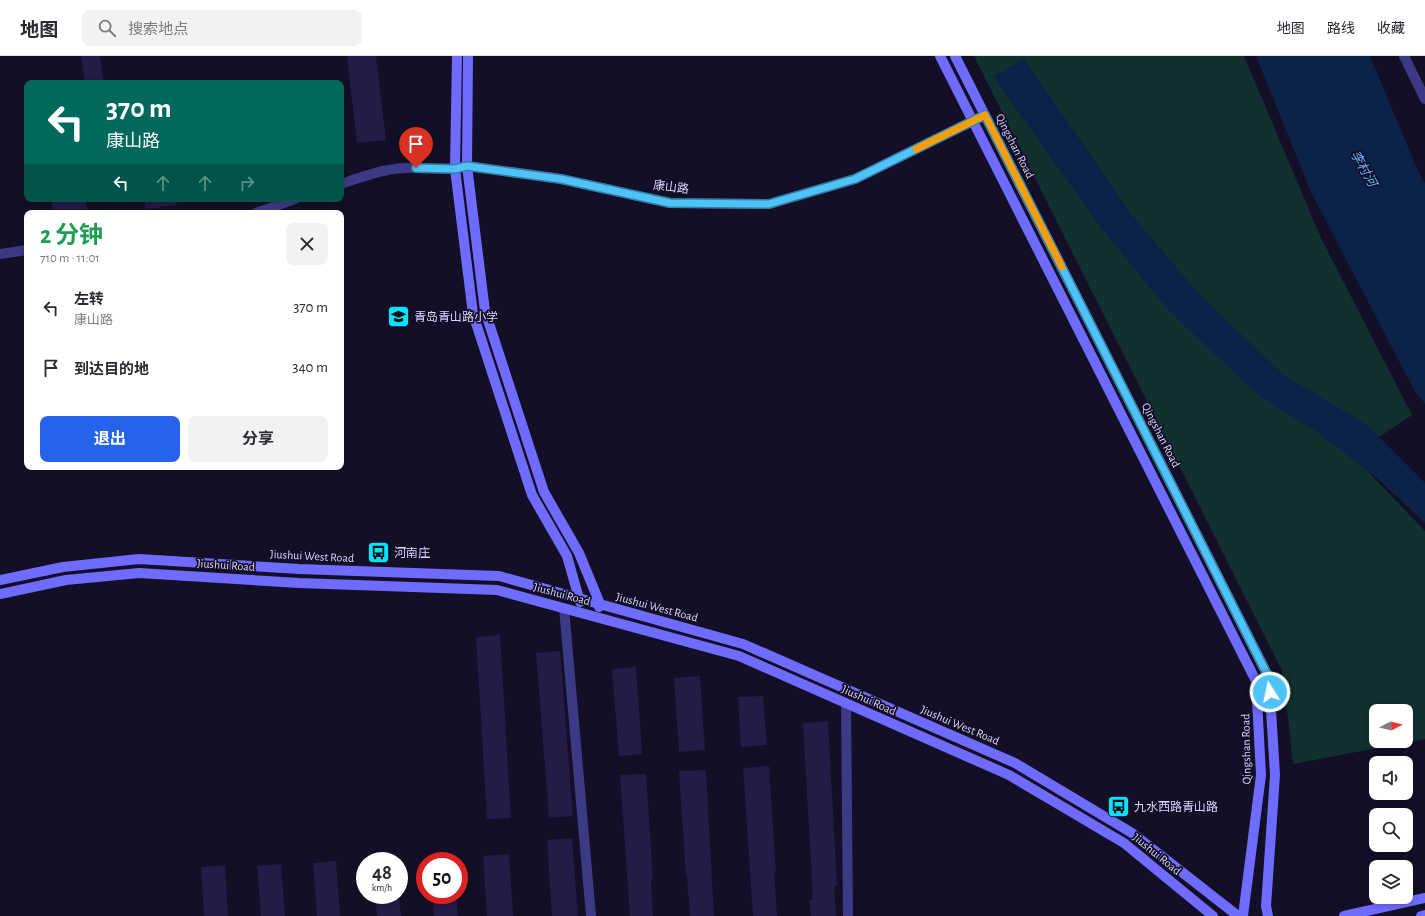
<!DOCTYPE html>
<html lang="zh">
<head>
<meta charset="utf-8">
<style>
  body { margin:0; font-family:"Alegreya Sans","Noto Sans SC",sans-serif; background:#f2f2f3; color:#2b2b33; height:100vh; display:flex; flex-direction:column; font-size:15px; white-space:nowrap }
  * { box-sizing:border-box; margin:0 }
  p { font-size:13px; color:#7c7c81 }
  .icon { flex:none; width:22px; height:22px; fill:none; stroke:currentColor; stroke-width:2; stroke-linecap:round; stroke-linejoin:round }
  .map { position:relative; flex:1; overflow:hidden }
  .drawer { position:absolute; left:24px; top:154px; width:320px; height:260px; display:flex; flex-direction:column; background:#fff; border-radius:8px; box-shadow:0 2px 6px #0003 }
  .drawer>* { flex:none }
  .banner { position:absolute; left:24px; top:24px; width:320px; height:122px; border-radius:8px; box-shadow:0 2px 6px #0003; background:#00695c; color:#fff; overflow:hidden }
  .needle { width:26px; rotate:83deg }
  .controls { position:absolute; left:1369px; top:648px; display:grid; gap:8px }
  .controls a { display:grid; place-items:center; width:44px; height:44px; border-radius:8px; background:#fff; box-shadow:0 2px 6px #0003; font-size:20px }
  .speed { position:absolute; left:356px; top:796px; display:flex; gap:8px; font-size:20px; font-weight:700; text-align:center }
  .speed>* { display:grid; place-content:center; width:52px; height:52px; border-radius:50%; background:#fff; box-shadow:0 2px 6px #0003; line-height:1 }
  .speed small { font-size:10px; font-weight:400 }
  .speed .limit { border:6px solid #d22; background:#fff; color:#111 }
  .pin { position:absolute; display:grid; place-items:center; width:34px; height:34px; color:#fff; margin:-41px -17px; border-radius:50% 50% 50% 0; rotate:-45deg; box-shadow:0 0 4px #0007 }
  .pin .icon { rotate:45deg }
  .me { position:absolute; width:44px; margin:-22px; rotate:350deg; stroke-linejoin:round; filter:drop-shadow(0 0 3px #0008) }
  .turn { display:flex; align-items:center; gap:14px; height:84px; padding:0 16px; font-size:18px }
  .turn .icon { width:52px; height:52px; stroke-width:2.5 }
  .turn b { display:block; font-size:28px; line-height:34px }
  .lanes { display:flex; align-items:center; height:38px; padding:0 16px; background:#0003; justify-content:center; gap:20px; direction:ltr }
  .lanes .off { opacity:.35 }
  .round { display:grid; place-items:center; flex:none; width:42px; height:42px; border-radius:8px; background:#f2f2f3 }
  .overview { display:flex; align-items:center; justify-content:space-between; height:68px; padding:0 16px }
  h1 { font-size:24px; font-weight:700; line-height:30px; color:#1e9e55 }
  .action { display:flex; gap:8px; margin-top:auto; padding:8px 16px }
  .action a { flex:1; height:46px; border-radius:8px; background:#2563eb; color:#fff; font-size:16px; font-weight:700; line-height:46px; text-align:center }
  .action a+a { background:#f2f2f3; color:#2b2b33 }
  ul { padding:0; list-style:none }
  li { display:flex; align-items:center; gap:12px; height:60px; padding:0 16px }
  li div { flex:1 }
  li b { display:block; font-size:15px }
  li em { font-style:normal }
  header { display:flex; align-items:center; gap:24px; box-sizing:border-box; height:56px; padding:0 20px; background:#fff; border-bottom:1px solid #e1e1e2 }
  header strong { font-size:19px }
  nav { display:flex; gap:22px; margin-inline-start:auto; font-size:14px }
  .search { width:280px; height:36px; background:#f2f2f3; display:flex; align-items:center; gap:10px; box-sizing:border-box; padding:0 14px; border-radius:8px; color:#7c7c81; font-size:15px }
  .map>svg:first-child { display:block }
  .green { fill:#12302f; fill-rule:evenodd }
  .water { fill:#0c2248 }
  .building { fill:#241b47 }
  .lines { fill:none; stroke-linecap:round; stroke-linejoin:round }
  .street { stroke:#3d3a85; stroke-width:10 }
  .secondary { stroke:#6f6bff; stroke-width:10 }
  .route-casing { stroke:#337fa1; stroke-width:10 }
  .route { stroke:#4fc3f7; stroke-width:7 }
  .slow { stroke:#f59e0b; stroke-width:7 }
  .labels { text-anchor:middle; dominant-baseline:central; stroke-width:3.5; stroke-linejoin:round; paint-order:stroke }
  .street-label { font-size:12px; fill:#d9d4ff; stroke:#130f26 }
  .poi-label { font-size:12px; fill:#d9d4ff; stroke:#130f26; text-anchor:start }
  .water-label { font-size:13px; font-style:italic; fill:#62b6ff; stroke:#130f26 }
</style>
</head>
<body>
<header>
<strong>地图</strong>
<div class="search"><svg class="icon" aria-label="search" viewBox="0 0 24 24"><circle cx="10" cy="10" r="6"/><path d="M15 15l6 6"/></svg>搜索地点</div>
<nav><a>地图</a><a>路线</a><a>收藏</a></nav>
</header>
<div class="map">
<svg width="1425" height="860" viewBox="0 0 1425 860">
  <rect width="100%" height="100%" fill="#130f26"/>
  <path class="green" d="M974 0H1244L1321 182 1412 359 1352 399 1425 475V683L1293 708 1283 617ZM1376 655H1406V685H1376Z"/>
  <path class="water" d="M1256 0H1370L1418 115 1425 127V348L1414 334 1310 134Z
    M1024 3 1132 159 1199 238 1284 319 1366 368 1425 427V467L1379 424 1319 377 1263 343 1170 256 1102 173 993 20Z"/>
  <path class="building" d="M81 0H100L104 27H85Z
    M347 0H376L386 84 357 87Z
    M51 143H86L88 157H53Z
    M144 143H176L177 149 145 153Z
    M500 579 511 762 487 763 476 581Z
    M560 595 573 760 549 762 536 597Z
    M636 611 642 698 619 700 612 613Z
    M700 620 705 694 679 696 674 622Z
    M763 640 767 689 741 691 738 641Z
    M828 665 837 830H834L836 860H811L809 844 813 843 803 667Z
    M769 710 776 816H774L777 860H753L743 712Z
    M706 714 714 860H690L687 821H686L679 715Z
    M646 718 653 823H651L653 860H630L620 719Z
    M572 782 578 860H552L547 784Z
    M509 798 513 860H487L483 800Z
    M336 805 340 860H317L313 807Z
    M281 808 285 860H261L257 810Z
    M225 809 228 860H204L201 811Z
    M375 839H399L401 860H377Z
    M432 839H456L458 860H434Z"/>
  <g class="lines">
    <path class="street" d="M1404 0 1425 43
      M341 128C361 121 383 113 405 112 426 111 447 115 467 110L561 123 670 147 769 148 855 123 985 59
      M256 157 295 143
      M0 198 27 194
      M564 552 591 860
      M846 648 848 860"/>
    <path class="secondary" d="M457 0 455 113 473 258 532 439 567 500 580 546
      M468 0 467 110 485 255 544 436 579 497 600 548 599 551
      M940 0 1256 625 1261 719 1243 860
      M955 0 1269 622 1275 719 1266 850 1268 860
      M0 524 63 511 139 503 299 513 499 520 743 588 1015 707 1132 777 1238 860
      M0 538 66 524 139 517 299 527 497 534 739 600 1009 719 1124 787 1213 860
      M1344 860 1425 842
      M1421 860 1425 859"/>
  </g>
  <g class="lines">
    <defs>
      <path id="route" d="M416 112 455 113 467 110 561 123 670 147 769 148 855 123 985 59 1269 622 1270 636"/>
    </defs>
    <use href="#route" class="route-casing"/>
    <use href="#route" class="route"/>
    <path class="slow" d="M916 93 985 59 1062 211"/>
  </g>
  <defs>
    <symbol id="school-square" viewBox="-11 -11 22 22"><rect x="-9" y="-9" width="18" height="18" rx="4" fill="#00e5ff" stroke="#130f26"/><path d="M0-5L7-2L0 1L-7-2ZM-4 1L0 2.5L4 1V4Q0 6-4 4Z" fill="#111"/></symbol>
    <symbol id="bus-square" viewBox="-11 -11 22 22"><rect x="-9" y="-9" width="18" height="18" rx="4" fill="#00e5ff" stroke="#130f26"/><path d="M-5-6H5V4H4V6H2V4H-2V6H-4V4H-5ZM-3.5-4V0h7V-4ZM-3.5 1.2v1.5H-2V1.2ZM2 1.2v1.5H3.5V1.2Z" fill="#111"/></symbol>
  </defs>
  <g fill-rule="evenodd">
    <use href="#school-square" x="386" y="248" width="25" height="25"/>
    <use href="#bus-square" x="366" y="484" width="25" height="25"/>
    <use href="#bus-square" x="1106" y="738" width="25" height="25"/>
  </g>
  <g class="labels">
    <g class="street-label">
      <text transform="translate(1015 90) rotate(63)">Qingshan Road</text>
      <text transform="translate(671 131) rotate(7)">康山路</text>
      <text transform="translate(1161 379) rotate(63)">Qingshan Road</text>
      <text transform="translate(312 500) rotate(3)">Jiushui West Road</text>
      <text transform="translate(226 509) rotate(4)">Jiushui Road</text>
      <text transform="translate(562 538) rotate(15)">Jiushui Road</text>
      <text transform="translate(657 551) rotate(15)">Jiushui West Road</text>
      <text transform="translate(869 644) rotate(24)">Jiushui Road</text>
      <text transform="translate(960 669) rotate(23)">Jiushui West Road</text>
      <text transform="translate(1246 693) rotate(-91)">Qingshan Road</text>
      <text transform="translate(1157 798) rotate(39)">Jiushui Road</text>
    </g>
    <g class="poi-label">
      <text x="414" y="261">青岛青山路小学</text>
      <text x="394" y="497">河南庄</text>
      <text x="1134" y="751">九水西路青山路</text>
    </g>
    <g class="water-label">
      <text transform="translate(1363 113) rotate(60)">李村河</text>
    </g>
  </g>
</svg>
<div class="controls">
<a><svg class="needle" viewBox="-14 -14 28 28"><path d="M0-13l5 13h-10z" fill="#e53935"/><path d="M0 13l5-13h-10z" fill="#7c7c81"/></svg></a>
<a><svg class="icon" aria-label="sound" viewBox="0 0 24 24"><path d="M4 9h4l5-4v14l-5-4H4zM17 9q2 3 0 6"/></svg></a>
<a><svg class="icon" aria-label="search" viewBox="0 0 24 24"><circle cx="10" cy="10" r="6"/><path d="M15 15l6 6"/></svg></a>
<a><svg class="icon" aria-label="layers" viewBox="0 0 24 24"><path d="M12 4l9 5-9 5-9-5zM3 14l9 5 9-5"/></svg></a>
</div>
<div class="speed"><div>48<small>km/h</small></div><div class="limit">50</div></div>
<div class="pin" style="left:416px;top:112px;background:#d93025"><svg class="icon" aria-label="arrive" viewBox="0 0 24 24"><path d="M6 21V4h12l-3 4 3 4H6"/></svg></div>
<svg class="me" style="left:1270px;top:636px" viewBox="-20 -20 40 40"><circle r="17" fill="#4fc3f7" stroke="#fff" stroke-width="3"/><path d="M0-11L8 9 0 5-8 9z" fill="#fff"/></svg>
<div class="banner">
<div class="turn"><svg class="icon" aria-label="left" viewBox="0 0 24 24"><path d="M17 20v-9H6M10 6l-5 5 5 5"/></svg><div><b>370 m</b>康山路</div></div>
<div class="lanes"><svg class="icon" aria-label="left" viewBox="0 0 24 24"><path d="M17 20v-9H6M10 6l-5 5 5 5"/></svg><svg class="icon off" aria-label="ahead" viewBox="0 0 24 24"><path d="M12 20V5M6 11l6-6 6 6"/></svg><svg class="icon off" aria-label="ahead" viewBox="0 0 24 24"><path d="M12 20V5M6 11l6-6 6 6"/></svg><svg class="icon off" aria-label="right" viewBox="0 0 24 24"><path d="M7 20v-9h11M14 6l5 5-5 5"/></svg></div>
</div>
<section class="drawer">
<div class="overview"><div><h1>2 分钟</h1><p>710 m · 11:01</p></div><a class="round"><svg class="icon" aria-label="close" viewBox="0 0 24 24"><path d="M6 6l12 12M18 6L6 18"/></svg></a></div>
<ul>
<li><svg class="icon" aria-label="left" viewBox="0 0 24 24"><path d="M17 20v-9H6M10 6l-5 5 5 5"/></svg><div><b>左转</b><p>康山路</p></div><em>370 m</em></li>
<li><svg class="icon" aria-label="arrive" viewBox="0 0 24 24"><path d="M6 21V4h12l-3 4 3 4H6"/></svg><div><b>到达目的地</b></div><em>340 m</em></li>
</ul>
<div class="action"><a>退出</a><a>分享</a></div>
</section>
</div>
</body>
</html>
